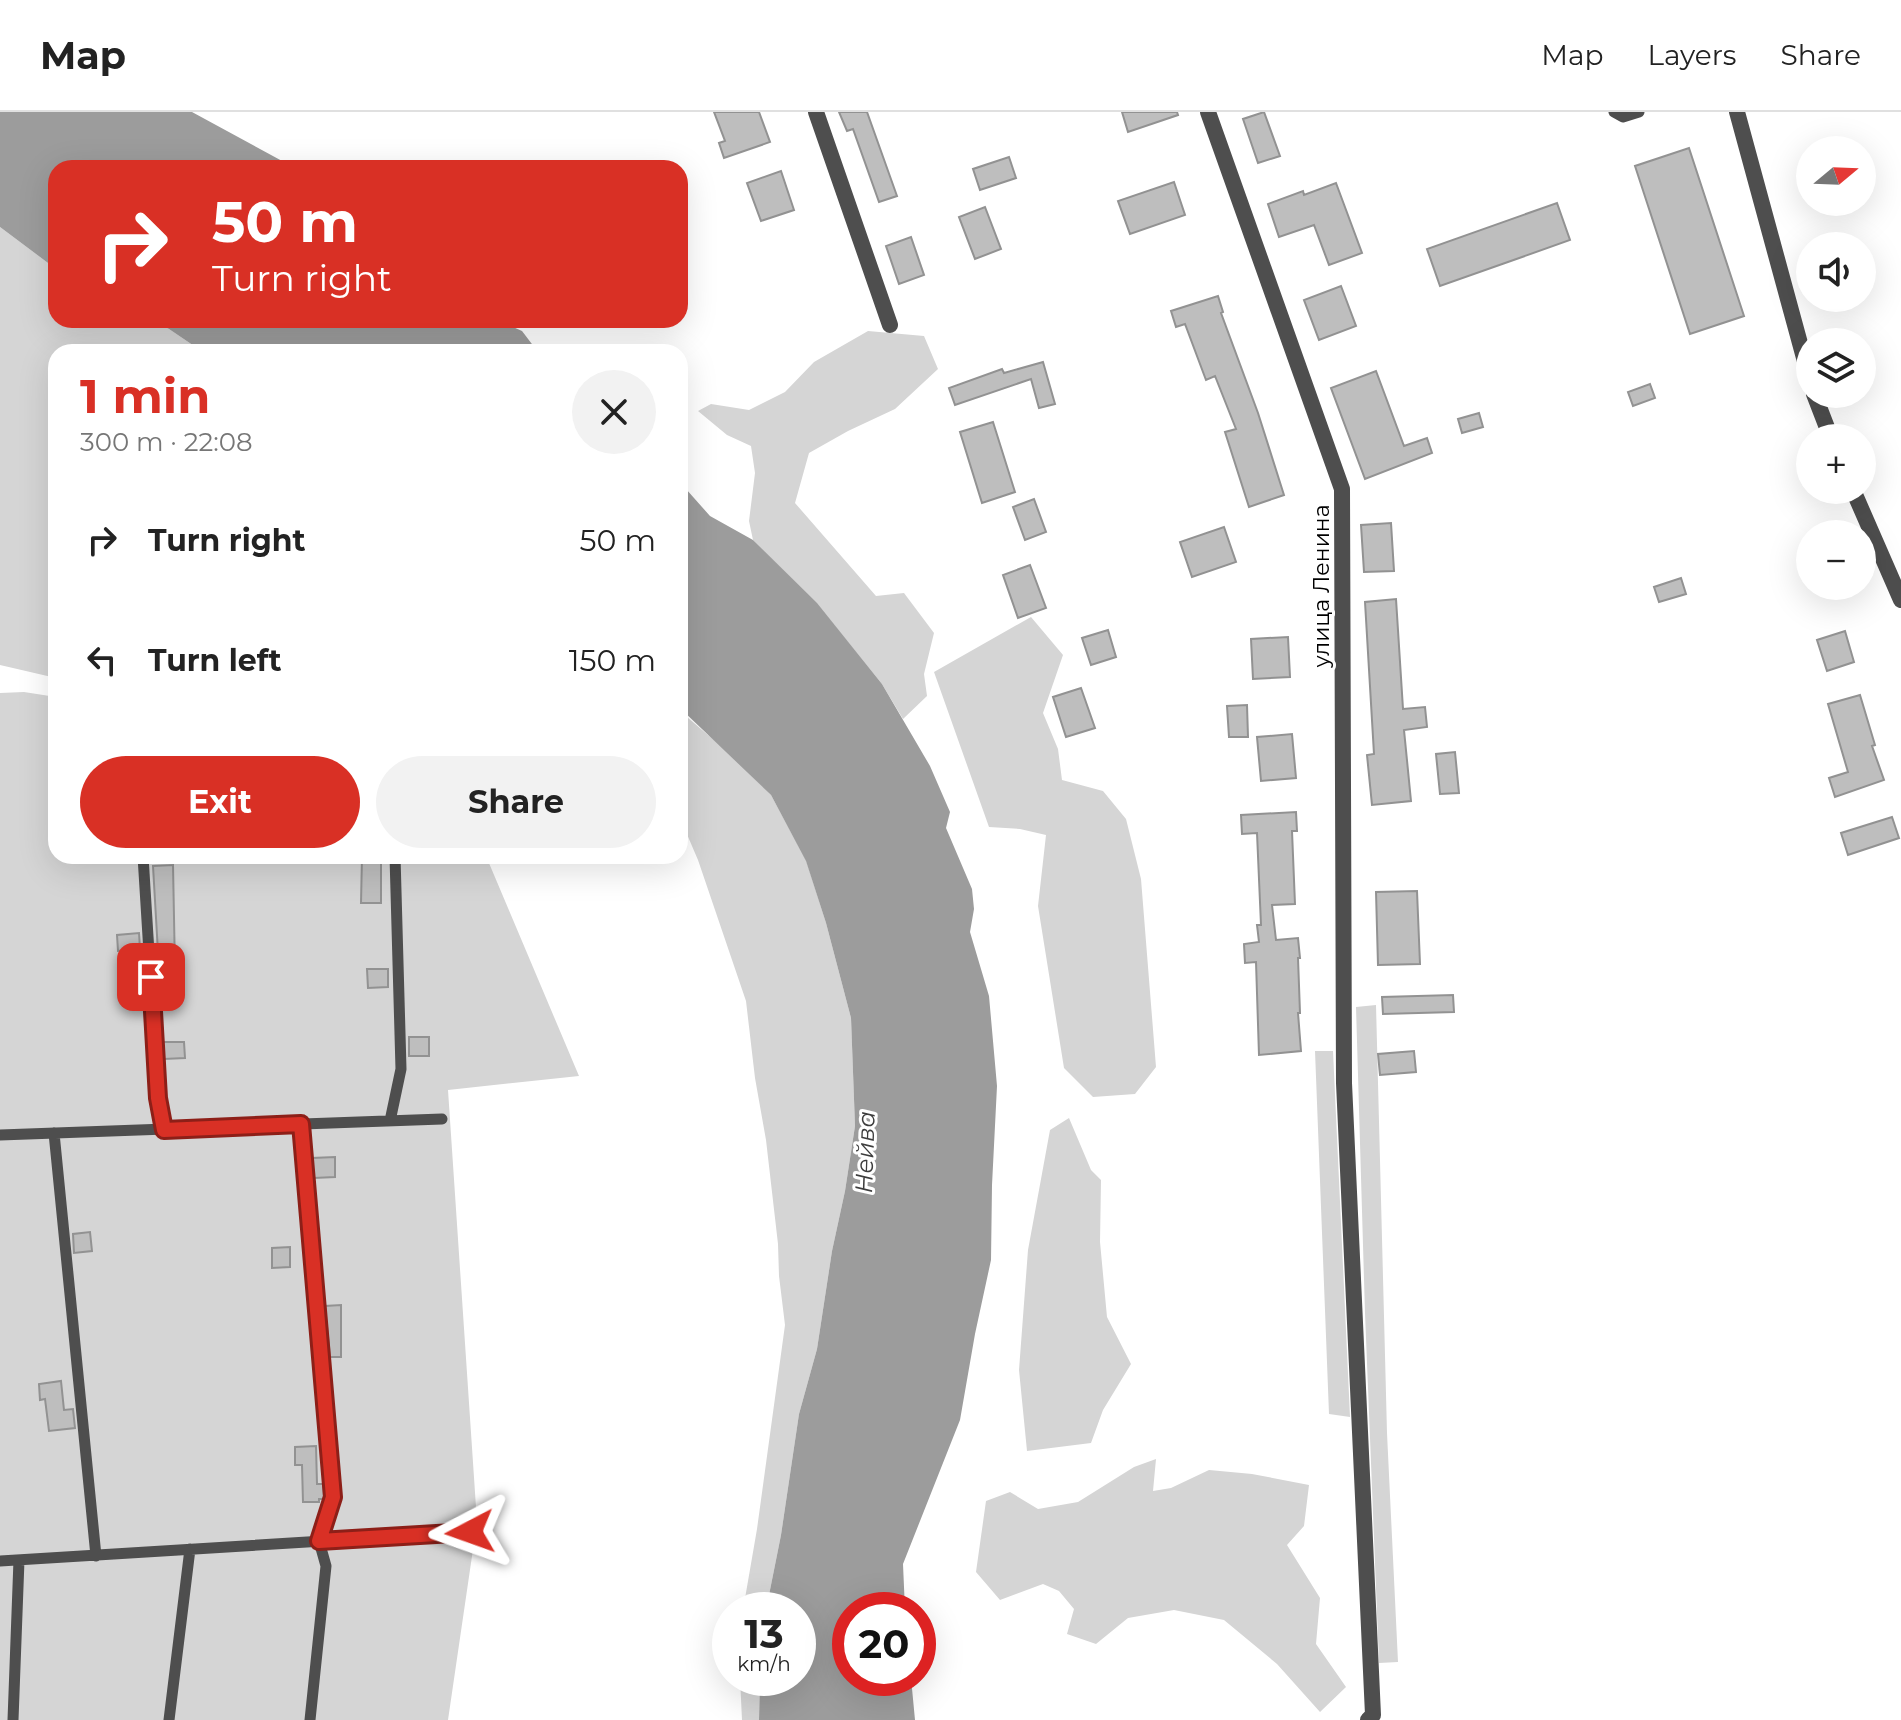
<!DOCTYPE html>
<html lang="en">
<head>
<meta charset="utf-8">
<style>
  body { margin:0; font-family:Montserrat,sans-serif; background:#f2f2f2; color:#222; height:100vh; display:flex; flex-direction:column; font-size:30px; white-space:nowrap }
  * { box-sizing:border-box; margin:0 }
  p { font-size:26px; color:#767676 }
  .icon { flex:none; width:44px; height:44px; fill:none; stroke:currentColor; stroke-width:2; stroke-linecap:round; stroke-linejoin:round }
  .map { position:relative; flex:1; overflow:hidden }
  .details { position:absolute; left:48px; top:232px; width:640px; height:520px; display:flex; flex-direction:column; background:#fff; border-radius:24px; box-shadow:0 8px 32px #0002 }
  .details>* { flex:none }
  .banner { position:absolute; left:48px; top:48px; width:640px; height:168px; border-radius:24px; box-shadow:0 8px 32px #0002; background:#d93025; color:#fff; overflow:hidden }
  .needle { width:52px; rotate:71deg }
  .controls { position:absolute; left:1796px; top:24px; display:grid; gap:16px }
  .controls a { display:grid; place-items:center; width:80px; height:80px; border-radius:50%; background:#fff; box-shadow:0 8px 32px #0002; font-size:40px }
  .speed { position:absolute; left:712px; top:1480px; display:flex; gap:16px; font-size:40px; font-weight:700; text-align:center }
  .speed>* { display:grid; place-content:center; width:104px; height:104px; border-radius:50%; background:#fff; box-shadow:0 8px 32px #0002; line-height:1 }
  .speed small { font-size:20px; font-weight:400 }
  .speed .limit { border:12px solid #d22; background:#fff; color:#111 }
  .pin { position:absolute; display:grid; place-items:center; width:68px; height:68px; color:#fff; margin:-34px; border-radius:16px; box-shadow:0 4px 12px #0006 }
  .me { position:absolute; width:88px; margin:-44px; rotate:266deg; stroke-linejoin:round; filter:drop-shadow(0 0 6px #0008) }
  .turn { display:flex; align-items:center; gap:28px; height:168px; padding:0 32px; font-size:36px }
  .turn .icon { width:104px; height:104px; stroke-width:2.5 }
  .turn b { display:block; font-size:56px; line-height:68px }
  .round { display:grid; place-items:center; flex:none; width:84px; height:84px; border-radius:42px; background:#f2f2f2 }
  .overview { display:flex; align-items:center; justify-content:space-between; height:136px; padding:0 32px }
  h1 { font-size:48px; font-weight:700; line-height:60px; color:#d93025 }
  .action { display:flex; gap:16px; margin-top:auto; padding:16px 32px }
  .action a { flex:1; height:92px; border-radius:48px; background:#d93025; color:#fff; font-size:32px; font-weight:700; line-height:92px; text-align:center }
  .action a+a { background:#f2f2f2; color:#222 }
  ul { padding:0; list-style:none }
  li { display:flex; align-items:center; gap:24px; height:120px; padding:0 32px }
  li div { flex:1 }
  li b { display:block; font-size:30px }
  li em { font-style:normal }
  header { display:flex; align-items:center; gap:48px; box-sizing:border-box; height:112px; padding:0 40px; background:#fff; border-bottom:2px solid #e0e0e0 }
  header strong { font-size:38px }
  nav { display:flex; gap:44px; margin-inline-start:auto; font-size:28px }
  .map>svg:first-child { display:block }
  .green { fill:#d5d5d5 }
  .water { fill:#9c9c9c }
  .building { fill:#bebebe; stroke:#929292; stroke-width:2 }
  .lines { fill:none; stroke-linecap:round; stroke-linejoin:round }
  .lane { stroke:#4e4e4e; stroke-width:11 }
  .street { stroke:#4e4e4e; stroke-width:16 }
  .route-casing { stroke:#8d1f18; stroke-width:20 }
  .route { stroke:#d93025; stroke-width:14 }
  .labels { text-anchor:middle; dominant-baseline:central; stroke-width:6; stroke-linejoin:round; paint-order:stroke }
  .street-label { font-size:22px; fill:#000; stroke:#fff }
  .water-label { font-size:24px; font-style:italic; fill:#3d3d3d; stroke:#fff }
</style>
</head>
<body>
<header>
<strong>Map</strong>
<nav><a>Map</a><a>Layers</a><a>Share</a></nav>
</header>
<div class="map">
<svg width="1901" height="1608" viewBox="0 0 1901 1608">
  <rect width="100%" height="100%" fill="#fff"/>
  <path class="green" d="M0 115 56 157V208H151L169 217 203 240H56V566L0 553Z
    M868 219 924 224 938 257 895 297 848 319 809 341 795 391 876 484 904 481 934 521 924 562 927 584 903 607 882 572 817 492 753 428 749 409 755 361 751 334 727 323 698 299 711 292 749 298 785 280 814 250Z
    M1031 505 1063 543 1043 601 1058 637 1062 668 1103 679 1126 707 1141 767 1156 955 1135 982 1093 985 1064 956 1038 794 1046 723 1020 717 989 715 934 560Z
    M24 580 56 585V744H486L579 964 448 978 477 1410 448 1608H0V581Z
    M680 599 729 641 771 683 806 748 826 811 851 906 855 1014 845 1079 832 1139 817 1237 799 1302 781 1423 766 1498H743L757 1417 785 1213 779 1164 778 1132 766 1028 755 966 746 889 698 748 680 706Z
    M1376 893 1387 1321 1398 1550 1379 1551 1365 1201 1356 895Z
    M1315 939H1333L1350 1305 1329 1302Z
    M1069 1006 1091 1058 1101 1068 1100 1130 1107 1205 1131 1252 1103 1298 1091 1331 1027 1339 1019 1258 1028 1138 1050 1018Z
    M1156 1347 1153 1379 1171 1376 1209 1358 1252 1362 1309 1373 1304 1414 1287 1433 1320 1486 1316 1532 1346 1575 1320 1600 1277 1552 1224 1508 1174 1498 1128 1506 1096 1532 1067 1522 1074 1497 1059 1479 1043 1472 1000 1488 976 1460 986 1389 1010 1380 1038 1397 1078 1390 1134 1355Z
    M740 1566H760L759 1608H742Z"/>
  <path class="water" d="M0 0H192L295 56H56V157L0 115Z
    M151 208H497L522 219 538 240H203L169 217Z
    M680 365 686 377 710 404 753 428 817 491 882 572 930 654 950 700 946 716 972 777 974 797 970 820 989 884 997 974 992 1073 991 1148 975 1222 960 1308 903 1452 905 1498H850V1566H911L915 1608H759L760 1566H798V1498H766L781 1423 799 1302 817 1237 832 1139 845 1079 855 1014 851 906 826 811 806 749 771 683 680 596Z"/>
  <path class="building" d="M714 0H759L770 30 724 46 719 31 725 29Z
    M839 0H867L897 84 879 90 853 17 847 19Z
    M1122 0H1177L1178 3 1128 20Z
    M1264 0 1280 44 1258 51 1243 7Z
    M1689 36 1744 204 1690 222 1635 54Z
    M1009 45 1016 66 980 78 973 57Z
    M781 59 794 98 761 109 747 71Z
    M1174 70 1185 103 1130 122 1118 89Z
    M1336 71 1362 141 1329 153 1314 113 1279 125 1268 92 1303 79 1304 83Z
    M1557 91 1570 128 1440 174 1427 137Z
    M985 95 1001 137 975 147 959 105Z
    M911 125 924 163 899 172 886 134Z
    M1341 174 1356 214 1319 228 1304 188Z
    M1218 184 1223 200 1221 201 1258 301 1284 383 1249 395 1225 320 1236 317 1215 264 1206 268 1185 212 1176 215 1171 199Z
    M1043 250 1055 292 1039 296 1031 267 955 293 949 276 1002 257 1004 261Z
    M1376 259 1404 334 1427 326 1432 341 1365 367 1331 276Z
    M1650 272 1655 286 1633 294 1628 280Z
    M1479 301 1483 315 1462 321 1458 307Z
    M993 310 1015 380 982 391 960 320Z
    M1034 387 1046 420 1025 428 1013 395Z
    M1391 411 1394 459 1364 460 1361 413Z
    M1224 415 1236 450 1192 465 1180 430Z
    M1030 453 1046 496 1018 506 1003 463Z
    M1681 466 1686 482 1659 490 1654 475Z
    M1396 487 1403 597 1425 595 1427 615 1404 618 1411 689 1372 693 1367 643 1374 642 1365 490Z
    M1108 518 1116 545 1091 553 1082 526Z
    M1845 519 1854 550 1827 559 1817 528Z
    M1288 525 1290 565 1253 567 1251 527Z
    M1081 576 1095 616 1066 625 1053 585Z
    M1860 583 1875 633 1872 634 1884 668 1835 685 1829 666 1848 660 1828 592Z
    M1247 593 1248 625H1229L1227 594Z
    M1292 622 1296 666 1261 669 1257 625Z
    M1455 640 1459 681 1440 682 1436 642Z
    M1296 700 1297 719H1292L1295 792 1272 793 1276 828 1298 826 1300 846H1298L1300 901H1298L1301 939 1259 943 1256 850 1245 851 1244 832 1259 830 1257 813H1261L1257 721 1242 722 1241 703Z
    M1892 705 1899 726 1848 743 1841 721Z
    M362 744H381V791H361Z
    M173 753 175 858H159L153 754Z
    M1417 779 1420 852 1378 853 1376 780Z
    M139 821 140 837 118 839 117 823Z
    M367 857H388V875L368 876Z
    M1453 883 1454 900 1383 902 1382 885Z
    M409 925H429V944H409Z
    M163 930H184L185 946 164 947Z
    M1414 939 1416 960 1380 963 1378 942Z
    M335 1045V1065L314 1066 312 1046Z
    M90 1120 92 1139 74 1141 73 1122Z
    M290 1135V1155L272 1156V1136Z
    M341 1193V1245H330L325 1194Z
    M61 1269 64 1298 73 1297 75 1316 49 1319 45 1287 40 1288 39 1272Z
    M316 1334 317 1372H323L324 1384 323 1387H319V1390H303L302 1353H295V1335Z"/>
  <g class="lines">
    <path class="lane" d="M1614 0 1623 5 1639 0
      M143 744 158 986 164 1018
      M390 1009 401 957 395 744
      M301 1012 333 1385 319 1429 326 1454 310 1608
      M54 1021 96 1444
      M0 1023 442 1007
      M0 1449 470 1420
      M13 1608 19 1448
      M169 1608 190 1437"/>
    <path class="street" d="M816 0 890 213
      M1208 0 1342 377 1344 971 1373 1603 1368 1608
      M1737 0 1810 268
      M1814 282 1831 326
      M1853 378 1901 488"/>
  </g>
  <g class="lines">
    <defs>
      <path id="route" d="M151 865 158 986 164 1018 301 1012 333 1385 319 1429 470 1420"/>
    </defs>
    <use href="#route" class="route-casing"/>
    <use href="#route" class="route"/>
  </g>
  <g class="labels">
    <g class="street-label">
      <text transform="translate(1321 474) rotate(-90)">улица Ленина</text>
    </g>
    <g class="water-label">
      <text transform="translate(865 1040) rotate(-88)">Нейва</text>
    </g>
  </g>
</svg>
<div class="controls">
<a><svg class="needle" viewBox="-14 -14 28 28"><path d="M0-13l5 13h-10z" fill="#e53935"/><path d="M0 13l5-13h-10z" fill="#767676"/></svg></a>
<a><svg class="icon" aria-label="sound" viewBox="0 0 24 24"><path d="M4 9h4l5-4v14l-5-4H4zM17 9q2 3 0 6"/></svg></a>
<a><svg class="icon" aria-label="layers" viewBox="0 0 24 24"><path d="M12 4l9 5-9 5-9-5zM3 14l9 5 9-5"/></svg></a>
<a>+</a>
<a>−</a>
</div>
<div class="speed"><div>13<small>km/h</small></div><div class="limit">20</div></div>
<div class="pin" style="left:151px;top:865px;background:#d93025"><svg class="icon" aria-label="arrive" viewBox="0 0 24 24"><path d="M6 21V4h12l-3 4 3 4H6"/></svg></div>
<svg class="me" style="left:470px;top:1420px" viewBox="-20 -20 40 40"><path d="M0-17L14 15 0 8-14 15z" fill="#d93025" stroke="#fff" stroke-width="4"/></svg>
<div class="banner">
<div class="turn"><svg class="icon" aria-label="right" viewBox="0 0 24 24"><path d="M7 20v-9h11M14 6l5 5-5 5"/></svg><div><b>50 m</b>Turn right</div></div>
</div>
<section class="details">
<div class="overview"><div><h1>1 min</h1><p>300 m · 22:08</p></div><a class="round"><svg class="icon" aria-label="close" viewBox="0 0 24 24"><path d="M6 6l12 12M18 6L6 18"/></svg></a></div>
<ul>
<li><svg class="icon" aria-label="right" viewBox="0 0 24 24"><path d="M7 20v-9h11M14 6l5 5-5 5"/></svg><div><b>Turn right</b></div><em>50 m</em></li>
<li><svg class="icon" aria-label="left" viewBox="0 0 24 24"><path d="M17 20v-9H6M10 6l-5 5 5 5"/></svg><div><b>Turn left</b></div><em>150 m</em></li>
</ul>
<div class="action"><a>Exit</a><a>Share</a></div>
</section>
</div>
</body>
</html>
